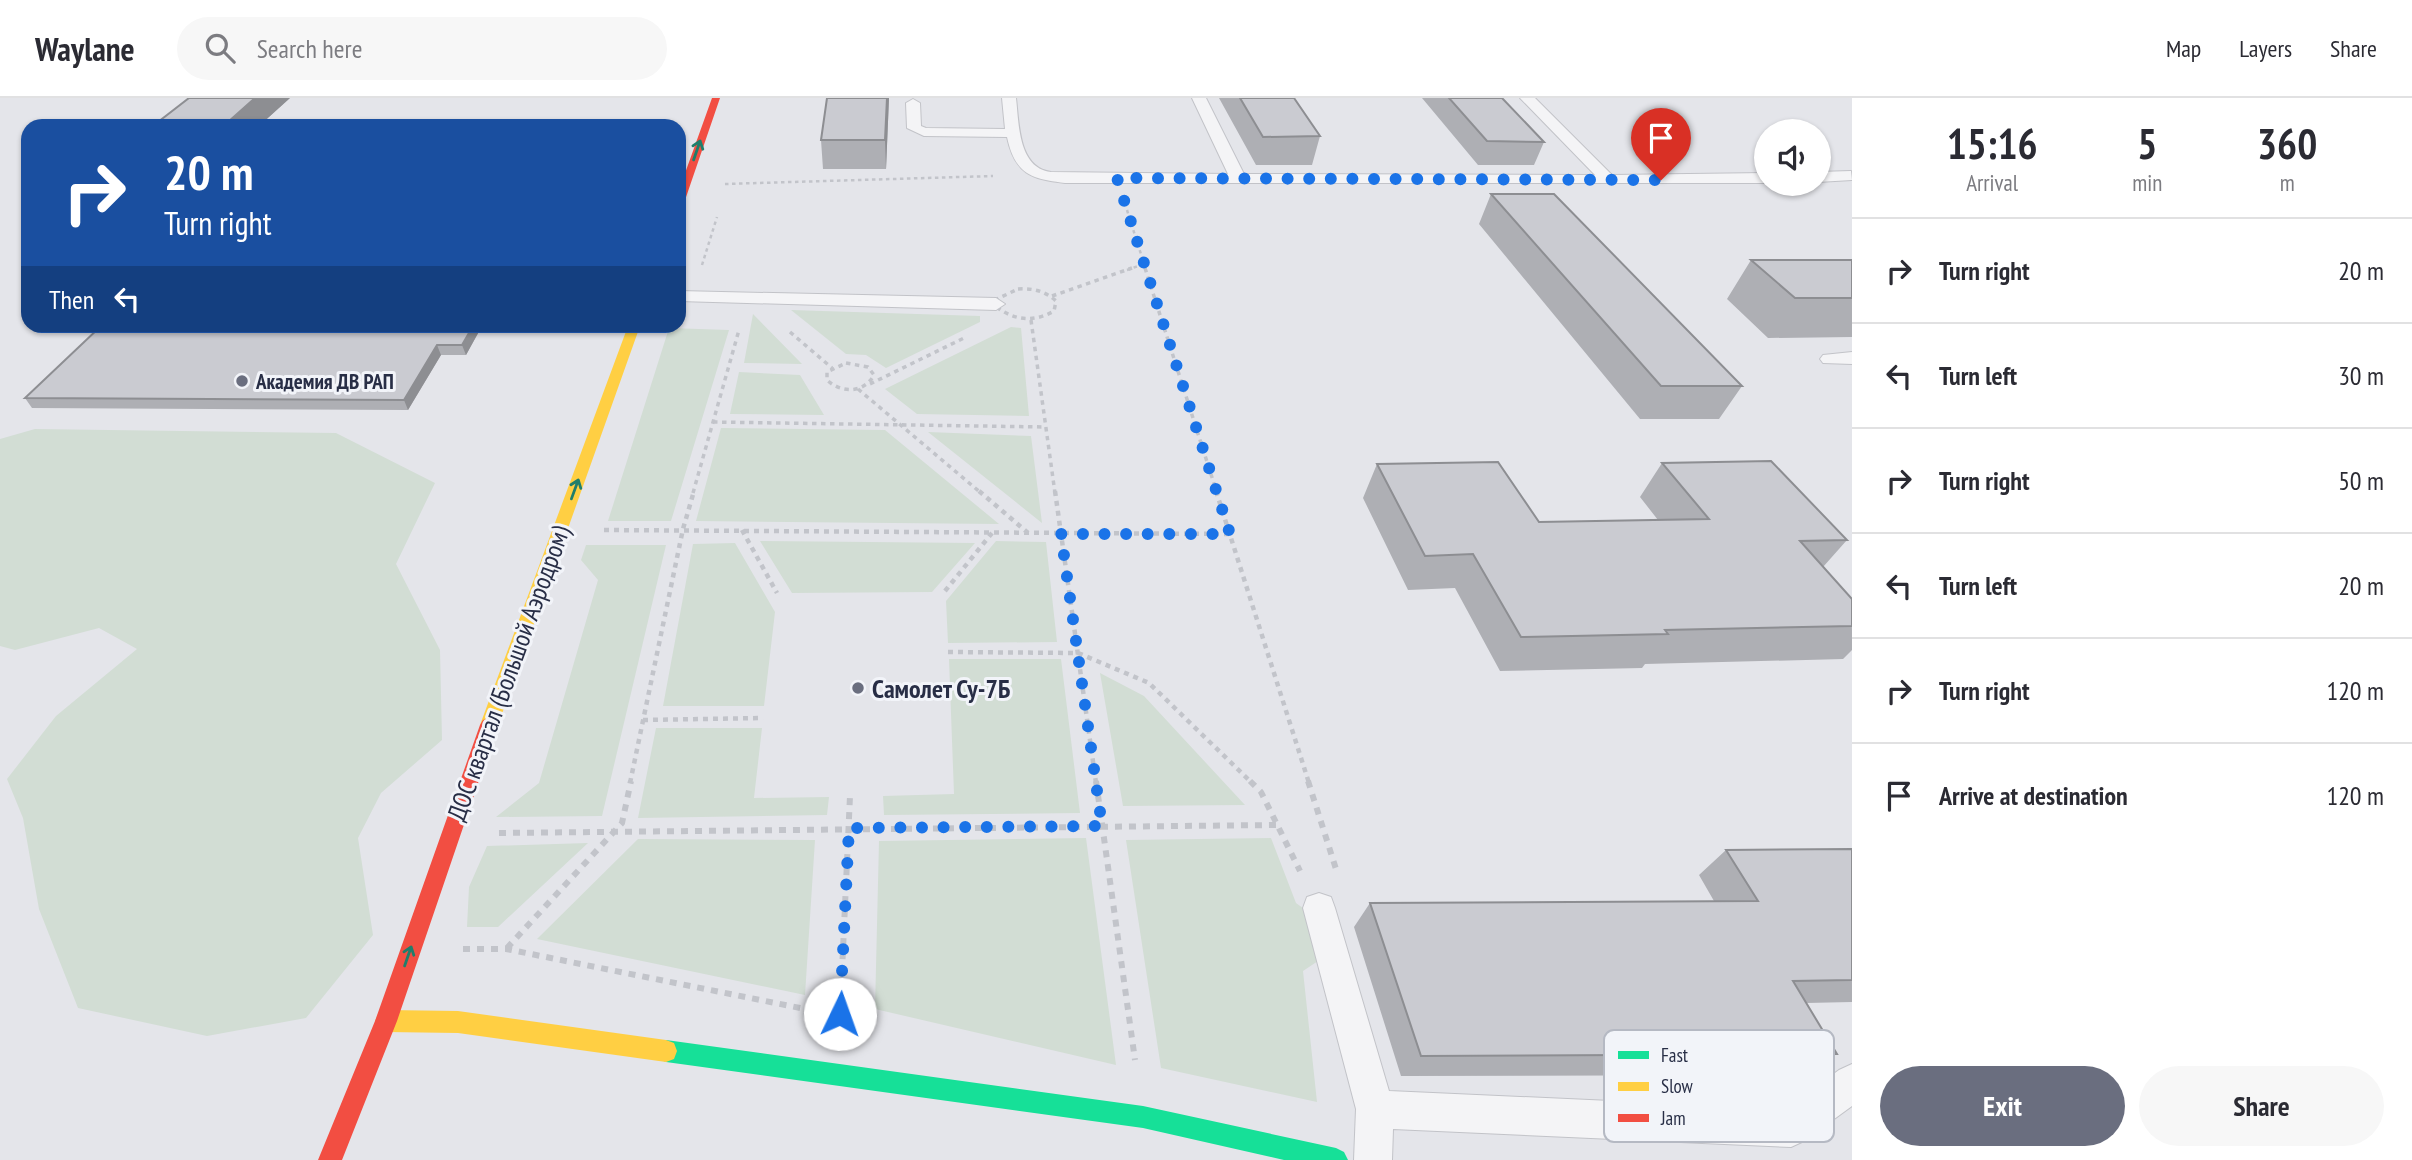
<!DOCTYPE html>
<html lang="en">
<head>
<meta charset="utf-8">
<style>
  body { margin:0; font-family:"PT Sans Narrow",sans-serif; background:#f7f7f7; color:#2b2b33; height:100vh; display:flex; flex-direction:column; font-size:26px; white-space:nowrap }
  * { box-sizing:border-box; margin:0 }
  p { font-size:23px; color:#7c7c81 }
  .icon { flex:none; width:38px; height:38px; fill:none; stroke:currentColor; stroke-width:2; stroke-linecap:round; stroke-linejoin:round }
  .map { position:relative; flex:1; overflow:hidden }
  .details { display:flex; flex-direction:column; background:#fff; width:560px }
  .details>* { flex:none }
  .banner { position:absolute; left:21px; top:21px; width:665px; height:214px; border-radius:21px; box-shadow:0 2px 5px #0004; background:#1a4fa0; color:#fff; overflow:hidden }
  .fabs { position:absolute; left:1754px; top:21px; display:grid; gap:14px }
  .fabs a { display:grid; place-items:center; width:77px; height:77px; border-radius:50%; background:#fff; box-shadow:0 2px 5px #0004; font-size:35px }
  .pin { position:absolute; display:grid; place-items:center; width:60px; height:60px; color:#fff; margin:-72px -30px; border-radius:50% 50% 50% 0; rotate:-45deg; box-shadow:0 0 7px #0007 }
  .pin .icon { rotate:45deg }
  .me { position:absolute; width:77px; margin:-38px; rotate:3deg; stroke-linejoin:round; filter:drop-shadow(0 0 5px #0008) }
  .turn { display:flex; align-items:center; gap:24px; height:147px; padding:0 28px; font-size:32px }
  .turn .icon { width:91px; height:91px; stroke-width:2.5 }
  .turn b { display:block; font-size:49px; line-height:60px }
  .then { display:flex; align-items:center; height:66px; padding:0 28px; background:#0003; gap:14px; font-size:26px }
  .eta { display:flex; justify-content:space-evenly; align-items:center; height:119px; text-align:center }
  .eta b { font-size:42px; font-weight:700; line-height:49px }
  .primary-button { display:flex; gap:14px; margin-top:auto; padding:14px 28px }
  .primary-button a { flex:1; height:80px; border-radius:42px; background:#6a6e7f; color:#fff; font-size:28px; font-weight:700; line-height:80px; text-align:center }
  .primary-button a+a { background:#f7f7f7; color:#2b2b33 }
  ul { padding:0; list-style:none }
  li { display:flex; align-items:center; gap:21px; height:105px; padding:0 28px; border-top:2px solid #e1e1e2 }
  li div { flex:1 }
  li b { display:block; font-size:26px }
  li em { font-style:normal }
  header { display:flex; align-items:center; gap:42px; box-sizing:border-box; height:98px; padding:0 35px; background:#fff; border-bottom:2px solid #e1e1e2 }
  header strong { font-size:33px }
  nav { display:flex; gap:38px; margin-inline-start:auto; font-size:24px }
  .search { width:490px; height:63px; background:#f7f7f7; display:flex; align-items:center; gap:18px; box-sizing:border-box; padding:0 24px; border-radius:38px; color:#7c7c81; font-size:26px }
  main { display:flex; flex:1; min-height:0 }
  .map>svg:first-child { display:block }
  .green { fill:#d2ddd4 }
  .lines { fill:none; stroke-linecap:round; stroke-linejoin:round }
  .lane-casing { stroke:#c2c3c8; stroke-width:2 }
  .path-far3 { stroke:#c2c4ca; stroke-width:2.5; stroke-dasharray:3.5 3.5; stroke-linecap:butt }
  .path-far2 { stroke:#c2c4ca; stroke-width:3.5; stroke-dasharray:4.5 4.5; stroke-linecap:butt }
  .path-far1 { stroke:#c2c4ca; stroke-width:4.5; stroke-dasharray:5 5; stroke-linecap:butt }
  .path { stroke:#c2c4ca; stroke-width:6; stroke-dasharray:7 7; stroke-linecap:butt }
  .lane { fill:#f4f4f6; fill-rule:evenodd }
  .fast { fill:#16e098; fill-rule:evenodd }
  .slow { fill:#ffcf43; fill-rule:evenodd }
  .jam { fill:#f24e42; fill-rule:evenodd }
  .wall { fill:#aeafb4 }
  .shaded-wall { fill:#8d8e92 }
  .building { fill:#cacbd1; stroke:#8d8e92; stroke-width:2 }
  .oneway { stroke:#207e6b }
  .route { stroke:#1a73e8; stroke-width:12; stroke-dasharray:0 21.6 }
  .poi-dot { fill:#6a6e7f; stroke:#f2f4f9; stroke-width:2.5 }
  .labels { text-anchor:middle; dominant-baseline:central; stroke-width:6; stroke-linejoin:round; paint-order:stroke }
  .far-poi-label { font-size:21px; font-weight:bold; fill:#282e46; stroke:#f2f4f9; text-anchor:start }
  .street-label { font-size:26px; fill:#282e46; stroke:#f2f4f9 }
  .poi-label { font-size:26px; font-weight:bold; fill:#282e46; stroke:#f2f4f9; text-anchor:start }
  .key { fill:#f2f4f9; stroke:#b5b9c3; stroke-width:2 }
  .key-label { font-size:19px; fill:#282e46 }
</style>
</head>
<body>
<header>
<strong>Waylane</strong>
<div class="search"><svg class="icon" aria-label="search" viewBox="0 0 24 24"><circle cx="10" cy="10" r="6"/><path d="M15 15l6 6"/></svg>Search here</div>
<nav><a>Map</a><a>Layers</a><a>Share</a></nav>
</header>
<main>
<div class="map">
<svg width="1852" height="1062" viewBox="0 0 1852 1062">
  <rect width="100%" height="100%" fill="#e4e5ea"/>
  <path class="green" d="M791 212 980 218V224L886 270 866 257 846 256Z
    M753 216 802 266 744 265Z
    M1011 229 1021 230 1029 318 917 316 885 291Z
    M669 230 729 232 671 423H608Z
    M739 274 800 277 824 317 730 316Z
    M721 330 885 332 999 426 696 423Z
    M35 331 336 335 435 385 396 466 440 552 442 642 381 695 358 740 373 837 306 920 207 938 78 910 39 811 23 720 7 681 56 618 137 551 99 530 15 552 0 548V341Z
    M928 334 1031 338 1042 425Z
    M760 443 975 445 932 494 792 495Z
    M996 443 1046 444 1057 544 948 545 946 503Z
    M735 445 775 514 764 608H663L693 446Z
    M586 447H666L602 718 496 719 539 685 598 482 581 462Z
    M949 561H1061L1080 715 884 717 883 698 954 696Z
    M1100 575 1144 598 1245 707 1123 708Z
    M656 630H762L754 700 829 699 827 717 638 720Z
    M1086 740 1116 967 875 911 879 743Z
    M1271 740 1296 805 1311 816 1318 863 1303 873 1317 1004 1161 970 1126 742Z
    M638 741 815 742 805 897 537 841Z
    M588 745 498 829H467L469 789 487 748Z"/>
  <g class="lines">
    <defs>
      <path id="lane" d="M1002 0H1016C1019 25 1018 70 1051 74L1228 76 1192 0H1206L1244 76 1595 77 1520 0H1535L1612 77 1766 75V85H1065C1031 81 1015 76 1007 39L924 38 907 30 906 5 913 1 920 5 921 28 926 30 1005 31Z
        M1818 74 1851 73 1852 82 1818 84Z
        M679 193 996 200 1005 206 996 212 679 203Z
        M1852 254V266L1823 265 1820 261 1823 257Z
        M1319 795 1331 799 1335 810 1389 993 1786 1011 1839 972 1852 966V1008L1804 1043 1791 1049 1393 1031 1392 1062H1354L1356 1011 1303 810 1307 799Z"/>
    </defs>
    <use href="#lane" class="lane-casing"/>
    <path class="path-far3" d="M725 86 993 78
      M1127 112 1146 172
      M702 167 717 119
      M1127 172 1144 166"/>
    <path class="path-far2" d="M1145 170 1217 395
      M1018 191C1033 190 1045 193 1056 203L1054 213C1035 224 1016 223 998 210L997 201Z
      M1052 198 1132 170
      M1031 222 1055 395
      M790 234 832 270
      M846 265 868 269 874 277C864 295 842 296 827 282V274Z
      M870 286 964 240
      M858 291 981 395
      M713 324 1046 329
      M693 395 739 232"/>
    <path class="path-far1" d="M979 393 1028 435
      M1055 393 1096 685
      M1216 393 1309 685
      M604 432 1230 436
      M742 432 777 495
      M945 493 992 435
      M948 554 1078 555 1149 585 1252 685
      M643 622 763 620
      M630 685 683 431 694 393"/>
    <path class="path" d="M1096 683 1135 962
      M1250 683 1261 694 1300 773
      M1308 683 1336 771
      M499 735 1277 727
      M507 850 622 725 631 683
      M463 851H506L870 924
      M840 917 850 698"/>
    <use href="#lane" class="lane"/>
    <path class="fast" d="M666 942 1143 1008 1336 1050 1344 1054 1348 1062H1284L1143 1030 666 964 658 961 655 953 658 945Z"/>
    <path class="slow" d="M628 228H640L498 627 495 632 489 634 483 632 480 627Z
      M386 912 458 913 666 942 674 945 677 953 674 961 666 964 458 935 386 934 378 930 375 923 378 916Z"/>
    <path class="jam" d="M712 0H720L684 105 679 108V92Z
      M489 620 495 622 498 627 397 923 342 1062H318L375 923 480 627 483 622Z"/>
  </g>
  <path class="wall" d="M290 0 259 28H161L158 24Z
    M827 0H889L886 71H823L821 42Z
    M1219 0H1294L1320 38 1312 67H1256Z
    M1422 0H1502L1544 44 1534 67H1478Z
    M1491 96 1742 288 1719 321H1640L1479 126Z
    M1751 162H1852V239L1768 240 1727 201Z
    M482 228 466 257H441L408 312 32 310 25 300Z
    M1662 365 1847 442 1823 469 1852 501V552L1843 561 1645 566 1642 570 1500 573 1455 490 1408 492 1363 400 1377 366 1539 424 1658 422 1640 399Z
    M1852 751V904L1806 905 1837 956 1802 977 1401 978 1354 829 1370 805 1714 803 1699 777 1726 752Z"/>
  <path class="shaded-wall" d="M255 0H290L259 28H230L228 24Z
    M887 0H889L886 71 885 42Z
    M473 228H482L466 257 462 247Z
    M437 247 441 257 408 312 404 302Z"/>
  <path class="building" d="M189 0H255L228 24H158Z
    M827 0H887L885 42H821Z
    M1240 0H1294L1320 38 1263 39Z
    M1449 0H1502L1544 44 1487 43Z
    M1491 96H1554L1742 288H1661Z
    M1751 162H1852V200H1795Z
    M101 228H473L462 247H437L404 302 25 300Z
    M1771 363 1847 442 1800 443 1852 501V528L1665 532 1668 536 1521 539 1473 456 1425 458 1377 366 1498 364 1539 424 1709 421 1662 365Z
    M1852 751V882L1793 883 1837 956 1421 958 1370 805 1758 803 1726 752Z"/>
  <defs><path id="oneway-shaft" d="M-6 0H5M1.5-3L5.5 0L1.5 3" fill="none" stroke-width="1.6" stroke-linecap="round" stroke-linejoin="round" transform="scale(1.75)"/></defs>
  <g class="oneway">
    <use href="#oneway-shaft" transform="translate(697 52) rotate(-71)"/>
    <use href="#oneway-shaft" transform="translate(575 391) rotate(-70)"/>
    <use href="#oneway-shaft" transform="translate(408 858) rotate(-71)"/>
  </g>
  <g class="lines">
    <path class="route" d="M840 916 849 730 1102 728 1061 436H1230L1117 80 1661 82"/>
  </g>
  <g class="poi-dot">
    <circle cx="242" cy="283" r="7"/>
    <circle cx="858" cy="590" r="7"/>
  </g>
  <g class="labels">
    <g class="far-poi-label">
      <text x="256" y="283">Академия ДВ РАП</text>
    </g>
    <g class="street-label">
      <text transform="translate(508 575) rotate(-70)">ДОС квартал (Большой Аэродром)</text>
    </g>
    <g class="poi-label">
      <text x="872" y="590">Самолет Су-7Б</text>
    </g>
  </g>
  <rect x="1604" y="932" width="230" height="112" rx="10" class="key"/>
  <rect x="1618" y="953" width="31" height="8" fill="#16e098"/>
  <rect x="1618" y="984" width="31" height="9" fill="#ffcf43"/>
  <rect x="1618" y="1016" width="31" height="8" fill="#f24e42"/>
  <g class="key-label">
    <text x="1661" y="964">Fast</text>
    <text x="1661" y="995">Slow</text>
    <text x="1661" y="1027">Jam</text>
  </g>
</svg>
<div class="fabs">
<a><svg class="icon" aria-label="sound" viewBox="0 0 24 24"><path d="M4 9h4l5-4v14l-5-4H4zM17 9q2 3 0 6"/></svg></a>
</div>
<div class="pin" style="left:1661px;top:82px;background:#d93025"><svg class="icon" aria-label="arrive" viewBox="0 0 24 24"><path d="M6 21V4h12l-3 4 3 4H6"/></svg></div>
<svg class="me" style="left:840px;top:916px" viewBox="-20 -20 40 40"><circle r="19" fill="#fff"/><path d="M0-13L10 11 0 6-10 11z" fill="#1a73e8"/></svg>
<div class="banner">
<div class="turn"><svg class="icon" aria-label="right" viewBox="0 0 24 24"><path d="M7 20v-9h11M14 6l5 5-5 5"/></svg><div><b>20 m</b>Turn right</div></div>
<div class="then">Then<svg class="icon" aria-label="left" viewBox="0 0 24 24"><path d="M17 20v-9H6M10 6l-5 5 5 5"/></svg></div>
</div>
</div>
<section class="details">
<div class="eta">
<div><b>15:16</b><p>Arrival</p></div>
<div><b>5</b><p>min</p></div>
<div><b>360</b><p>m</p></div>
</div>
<ul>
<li><svg class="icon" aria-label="right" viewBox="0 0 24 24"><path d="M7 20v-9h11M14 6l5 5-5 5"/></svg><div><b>Turn right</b></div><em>20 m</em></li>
<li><svg class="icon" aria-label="left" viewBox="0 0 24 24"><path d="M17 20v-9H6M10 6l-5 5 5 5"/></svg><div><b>Turn left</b></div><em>30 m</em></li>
<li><svg class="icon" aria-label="right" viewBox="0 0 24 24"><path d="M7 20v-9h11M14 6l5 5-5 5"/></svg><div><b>Turn right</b></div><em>50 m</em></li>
<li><svg class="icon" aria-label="left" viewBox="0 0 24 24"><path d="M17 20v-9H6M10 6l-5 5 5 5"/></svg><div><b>Turn left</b></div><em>20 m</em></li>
<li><svg class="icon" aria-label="right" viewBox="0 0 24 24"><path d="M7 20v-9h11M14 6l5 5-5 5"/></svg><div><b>Turn right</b></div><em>120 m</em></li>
<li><svg class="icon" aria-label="arrive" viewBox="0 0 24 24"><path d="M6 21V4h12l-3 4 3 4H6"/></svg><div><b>Arrive at destination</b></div><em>120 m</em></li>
</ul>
<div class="primary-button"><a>Exit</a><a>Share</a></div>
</section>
</main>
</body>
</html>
